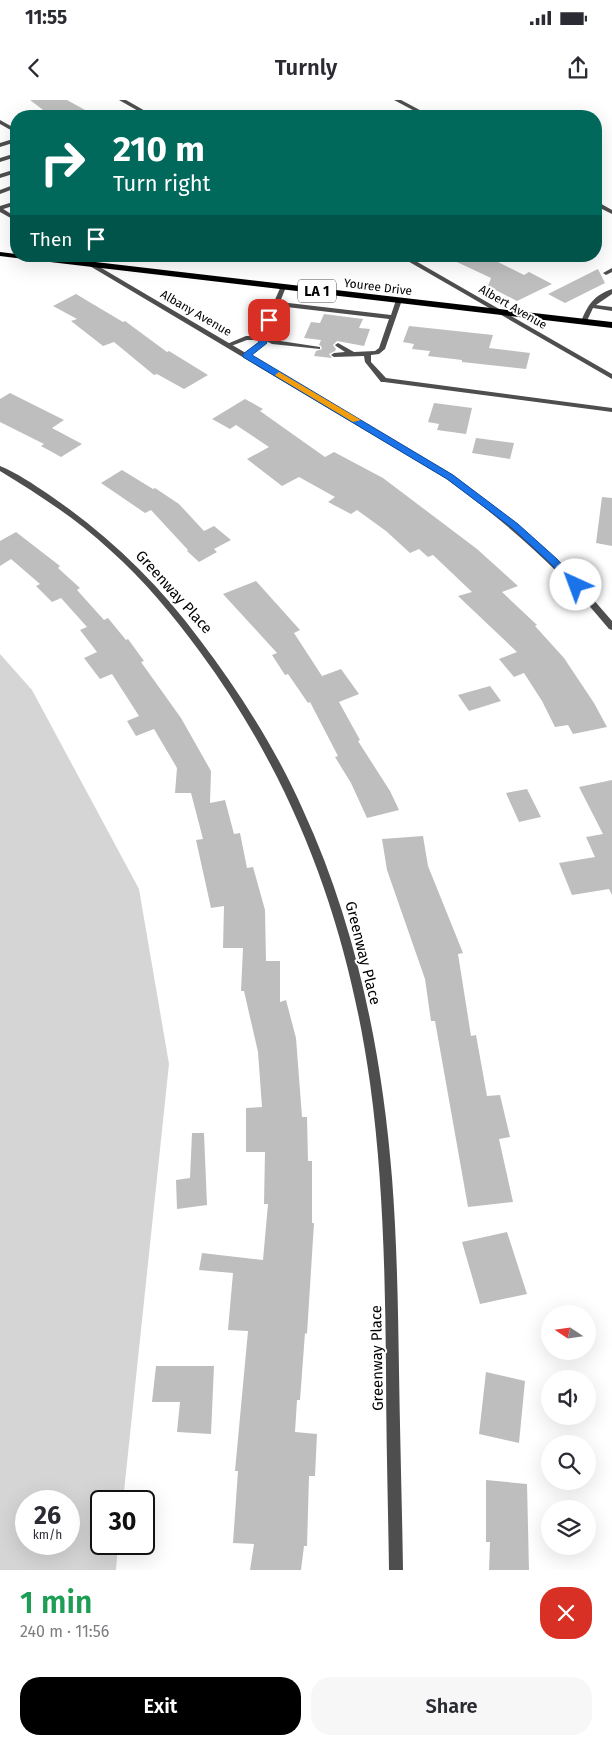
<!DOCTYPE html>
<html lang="en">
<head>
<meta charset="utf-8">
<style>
  body { margin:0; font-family:"Fira Sans",sans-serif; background:#f7f7f7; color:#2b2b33; height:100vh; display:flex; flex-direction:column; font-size:19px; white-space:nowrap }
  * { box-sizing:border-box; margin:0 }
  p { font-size:16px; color:#7c7c81 }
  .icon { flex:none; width:28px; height:28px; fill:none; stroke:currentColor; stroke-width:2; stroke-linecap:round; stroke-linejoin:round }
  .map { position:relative; height:1470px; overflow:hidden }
  .side { display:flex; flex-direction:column; background:#fff; flex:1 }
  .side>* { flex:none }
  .hud { position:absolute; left:10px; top:10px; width:592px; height:152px; border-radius:20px; box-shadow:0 5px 20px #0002; background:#00695c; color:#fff; overflow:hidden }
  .needle { width:32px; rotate:283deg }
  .fabs { position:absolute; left:541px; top:1205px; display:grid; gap:10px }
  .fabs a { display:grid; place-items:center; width:55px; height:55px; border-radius:50%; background:#fff; box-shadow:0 5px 20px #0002; font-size:25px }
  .speed { position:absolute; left:15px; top:1390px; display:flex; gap:10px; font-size:25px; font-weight:700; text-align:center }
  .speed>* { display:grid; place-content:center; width:65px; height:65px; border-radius:50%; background:#fff; box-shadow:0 5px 20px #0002; line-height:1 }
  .speed small { font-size:12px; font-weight:400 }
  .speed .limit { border:2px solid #111; border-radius:8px; background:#fff; color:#111 }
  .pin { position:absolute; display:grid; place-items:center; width:42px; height:42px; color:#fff; margin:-21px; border-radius:10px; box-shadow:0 2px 8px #0006 }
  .me { position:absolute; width:55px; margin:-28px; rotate:317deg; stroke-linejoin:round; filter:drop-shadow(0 0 4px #0008) }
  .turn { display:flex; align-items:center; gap:18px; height:105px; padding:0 20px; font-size:22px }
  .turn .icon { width:65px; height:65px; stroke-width:2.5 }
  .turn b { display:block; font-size:35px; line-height:42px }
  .then { display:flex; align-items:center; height:48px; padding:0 20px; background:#0003; gap:10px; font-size:19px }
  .round { display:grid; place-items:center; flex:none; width:52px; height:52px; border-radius:20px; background:#f7f7f7 }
  .summary { display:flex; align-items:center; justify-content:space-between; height:85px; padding:0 20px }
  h1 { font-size:30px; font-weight:600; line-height:38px; color:#1e9e55 }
  .primary-button { display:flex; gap:10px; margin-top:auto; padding:10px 20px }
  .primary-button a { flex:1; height:58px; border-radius:20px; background:#000; color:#fff; font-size:20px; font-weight:600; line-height:58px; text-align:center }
  .primary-button a+a { background:#f7f7f7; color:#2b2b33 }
  .status { display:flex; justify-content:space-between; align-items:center; height:35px; padding:0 25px; background:#fff; direction:ltr }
  .status svg { height:14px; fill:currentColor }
  header { display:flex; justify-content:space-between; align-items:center; height:65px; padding:0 20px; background:#fff; font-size:22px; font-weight:600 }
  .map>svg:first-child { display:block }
  .green { fill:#d5d5d5; fill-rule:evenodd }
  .building { fill:#bebebe }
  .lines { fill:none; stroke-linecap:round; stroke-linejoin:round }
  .service { fill:#4e4e4e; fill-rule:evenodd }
  .minor { fill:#4e4e4e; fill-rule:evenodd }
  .tertiary { fill:#4e4e4e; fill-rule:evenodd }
  .primary { fill:#000; fill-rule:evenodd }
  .route { fill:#1a73e8; stroke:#114b97 }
  .slow { fill:#f59e0b }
  .labels { text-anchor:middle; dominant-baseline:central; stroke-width:4; stroke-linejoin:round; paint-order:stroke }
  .far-street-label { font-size:12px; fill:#000; stroke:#fff }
  .shield { fill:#fff; stroke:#4c4c4c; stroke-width:1 }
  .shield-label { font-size:14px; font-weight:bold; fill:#000 }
  .street-label { font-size:15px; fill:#000; stroke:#fff }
</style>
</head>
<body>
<div class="status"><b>11:55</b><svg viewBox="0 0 49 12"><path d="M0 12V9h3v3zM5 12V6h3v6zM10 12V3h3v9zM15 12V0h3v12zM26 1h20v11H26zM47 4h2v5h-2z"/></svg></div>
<header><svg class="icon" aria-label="back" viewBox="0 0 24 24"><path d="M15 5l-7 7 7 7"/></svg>Turnly<svg class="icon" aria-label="share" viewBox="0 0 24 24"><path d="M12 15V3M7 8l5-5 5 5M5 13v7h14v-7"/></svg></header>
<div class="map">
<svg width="612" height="1470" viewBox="0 0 612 1470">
  <rect width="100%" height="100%" fill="#fff"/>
  <path class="green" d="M0 554 32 590 139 789 169 964 123 1401H101V1444H118L116 1470H0ZM26 1401H69V1444H26Z"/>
  <path class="building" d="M30 0H67L96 16H51Z
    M444 156H486L524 175 529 172 552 184 517 201 488 186 491 178Z
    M598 169 605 183 565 203 548 194Z
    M76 194 123 222 125 221 167 252 169 251 208 275 184 289 157 274 154 275 114 242 103 246 71 221 77 219 53 206Z
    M324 214 363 219 359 228 370 229 364 246 337 241 333 245 336 249 335 251 329 254 332 258 314 256 316 251 322 249 321 246 319 245 321 240 304 238 311 222 320 223Z
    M409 226 493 235 489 248 530 253 526 269 462 262V260L428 256 430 251 412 249 414 244 403 242Z
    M10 293 64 320 52 328 82 344 61 357 41 346 44 344 0 322V299Z
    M245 299 263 309 260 311 325 357 334 352 383 378 477 449 518 486 502 492 537 525 535 526 564 558 594 603 607 627 573 634 568 625 555 627 542 601 524 573 514 577 499 559 517 552 458 496 472 492 433 455 428 457 419 449 410 453 386 431 357 410 351 414 328 402 335 397 299 377 282 386 247 359 269 347 236 325 230 329 212 319Z
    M434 303 472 308 466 334 437 330 439 324 428 322Z
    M476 338 514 343 510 359 472 353Z
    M122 370 153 389 155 388 179 404 204 431 214 426 231 440 214 449 217 452 199 462 187 451 188 450 151 410 145 413 101 383Z
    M602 397 612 398V446L596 443Z
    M16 432 60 466 58 468 80 488 77 490 104 520 108 518 126 540 128 539 144 561 141 562 181 618 211 671 210 703 225 700 234 734 240 733 247 768 253 767 265 810 266 861H280V902L286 900 296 938 302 1017H307L308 1061H312V1123H314L307 1234 305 1233 300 1300H297L295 1332 317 1334 315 1376H309L307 1446H304L301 1470H250L254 1444 233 1443 238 1371H235L248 1231 228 1230 233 1173 199 1170 202 1153 263 1160 268 1104H264L265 1052H246V1008L262 1007 258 952 244 891H241L243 848H223L224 806 211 808 196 740 203 739 191 693H175L177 668 154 629 136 636 127 621 139 616 112 574 100 579 84 558 97 552 80 530 87 527 61 498 52 502 36 486 40 484 11 459 0 466V441Z
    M256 481 300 530 294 533 322 576 341 569 359 594 339 602 360 640 358 641 390 691 399 710 367 718 351 683 335 657 338 656 310 602 308 603 288 574 285 575 272 555 277 553 223 494Z
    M490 586 501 601 469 611 458 595Z
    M612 680V795L609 789 572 795 559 763 595 757 586 737 603 734 579 687Z
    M527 689 541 717 519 722 506 693Z
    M423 736 428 766 463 853 458 854 471 936 476 935 487 996 500 995 510 1037 499 1039 513 1102 468 1107 435 921H431L425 879 387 770 382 739Z
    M192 1033H204L207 1105 177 1109 176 1080 190 1078Z
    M507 1132 527 1194 480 1204 462 1142Z
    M156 1266H214L211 1334 177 1332 180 1302H152Z
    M486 1272 525 1281 519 1343 479 1334Z
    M486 1380 527 1384 529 1470H489L490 1442H486Z"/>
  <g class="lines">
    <path class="service" d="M0 20 16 29V33L0 24Z
      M16 38V42L0 47V43Z
      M16 53V57L0 62V58Z
      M16 69V73L0 78V74Z
      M16 84V88L0 94V90Z
      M16 101V105L0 110V106Z
      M612 168V172L606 175 603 173Z
      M281 186 286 187 280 202 391 215 396 200 401 199 402 200 385 249 379 254 371 255V262L386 278 612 308V312L384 282H381L365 262 364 256 334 257 331 255 334 253 345 252 336 246 335 245 338 243 354 252 375 251 379 248 389 219 278 206 266 235 274 240 320 247V249L272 244 266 241 265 244 246 257 243 255 244 254 259 242V240H247L231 246H227V244L246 236H259Z
      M612 189V194L596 205 612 207V211L593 208 586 223H582L581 222C587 206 594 195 612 189Z"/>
    <path class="minor" d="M119 0H126L154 16H147Z
      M0 107 16 117V121L0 112Z
      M73 156H81L453 375 497 409 540 445 579 483 612 521V530L609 529C562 471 507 423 447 379Z
      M399 156H407L612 274V279Z
      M0 366C17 373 33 384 48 394 107 434 158 483 200 540 240 593 276 649 303 710 356 825 382 952 392 1078 397 1142 398 1206 399 1271 400 1337 402 1404 403 1470H389C388 1402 386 1334 386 1266 385 1172 383 1077 370 983 348 825 295 681 200 552 173 515 144 480 110 450 77 419 39 395 0 371Z"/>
    <path class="tertiary" d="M394 0H401L431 16H424Z
      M596 101 612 110V114L596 106Z"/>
    <path class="primary" d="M0 152 16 154V156H44L612 222V228L16 158 0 156Z"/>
  </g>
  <path class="route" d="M269 218 273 220 265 238 267 243 252 255 453 375 518 424 557 459 579 483V487H572L550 463 512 428 447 379 243 257V254L259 242 257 238 265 220Z"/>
  <path class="slow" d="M279 272 359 319 361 320 353 322 276 276 275 275Z"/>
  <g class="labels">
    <g class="far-street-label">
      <text transform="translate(378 187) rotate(7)">Youree Drive</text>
      <text transform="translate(513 207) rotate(30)">Albert Avenue</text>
      <text transform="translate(196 213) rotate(30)">Albany Avenue</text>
    </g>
    <rect class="shield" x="298" y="179.5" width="38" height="23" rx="4"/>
    <g class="shield-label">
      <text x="317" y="191">LA 1</text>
    </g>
    <g class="street-label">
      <text transform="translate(174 492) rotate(48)">Greenway Place</text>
      <text transform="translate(363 853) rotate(76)">Greenway Place</text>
      <text transform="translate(377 1258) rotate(-91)">Greenway Place</text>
    </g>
  </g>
</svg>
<div class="fabs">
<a><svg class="needle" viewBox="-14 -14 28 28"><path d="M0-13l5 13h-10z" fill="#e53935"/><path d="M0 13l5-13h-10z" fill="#7c7c81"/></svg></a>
<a><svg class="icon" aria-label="sound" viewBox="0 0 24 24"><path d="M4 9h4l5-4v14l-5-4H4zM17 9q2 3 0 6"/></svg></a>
<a><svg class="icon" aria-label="search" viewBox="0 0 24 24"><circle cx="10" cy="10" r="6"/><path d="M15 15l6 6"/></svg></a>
<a><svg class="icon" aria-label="layers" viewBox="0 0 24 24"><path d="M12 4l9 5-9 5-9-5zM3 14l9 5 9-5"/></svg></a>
</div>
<div class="speed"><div>26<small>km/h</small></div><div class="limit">30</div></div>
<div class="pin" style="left:269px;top:220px;background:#d93025"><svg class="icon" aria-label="arrive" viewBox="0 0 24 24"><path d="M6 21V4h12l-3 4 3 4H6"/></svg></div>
<svg class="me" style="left:576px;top:485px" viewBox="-20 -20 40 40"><circle r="19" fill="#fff"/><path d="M0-13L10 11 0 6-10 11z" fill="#1a73e8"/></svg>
<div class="hud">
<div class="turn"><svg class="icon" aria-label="right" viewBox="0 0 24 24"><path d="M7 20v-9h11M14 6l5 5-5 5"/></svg><div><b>210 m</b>Turn right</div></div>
<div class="then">Then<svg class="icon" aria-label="arrive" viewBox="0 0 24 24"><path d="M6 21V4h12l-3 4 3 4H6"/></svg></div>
</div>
</div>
<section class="side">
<div class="summary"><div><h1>1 min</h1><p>240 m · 11:56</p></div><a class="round" style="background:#d93025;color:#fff"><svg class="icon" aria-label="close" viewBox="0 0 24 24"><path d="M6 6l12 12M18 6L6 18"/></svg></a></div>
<div class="primary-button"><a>Exit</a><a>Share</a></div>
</section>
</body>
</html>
